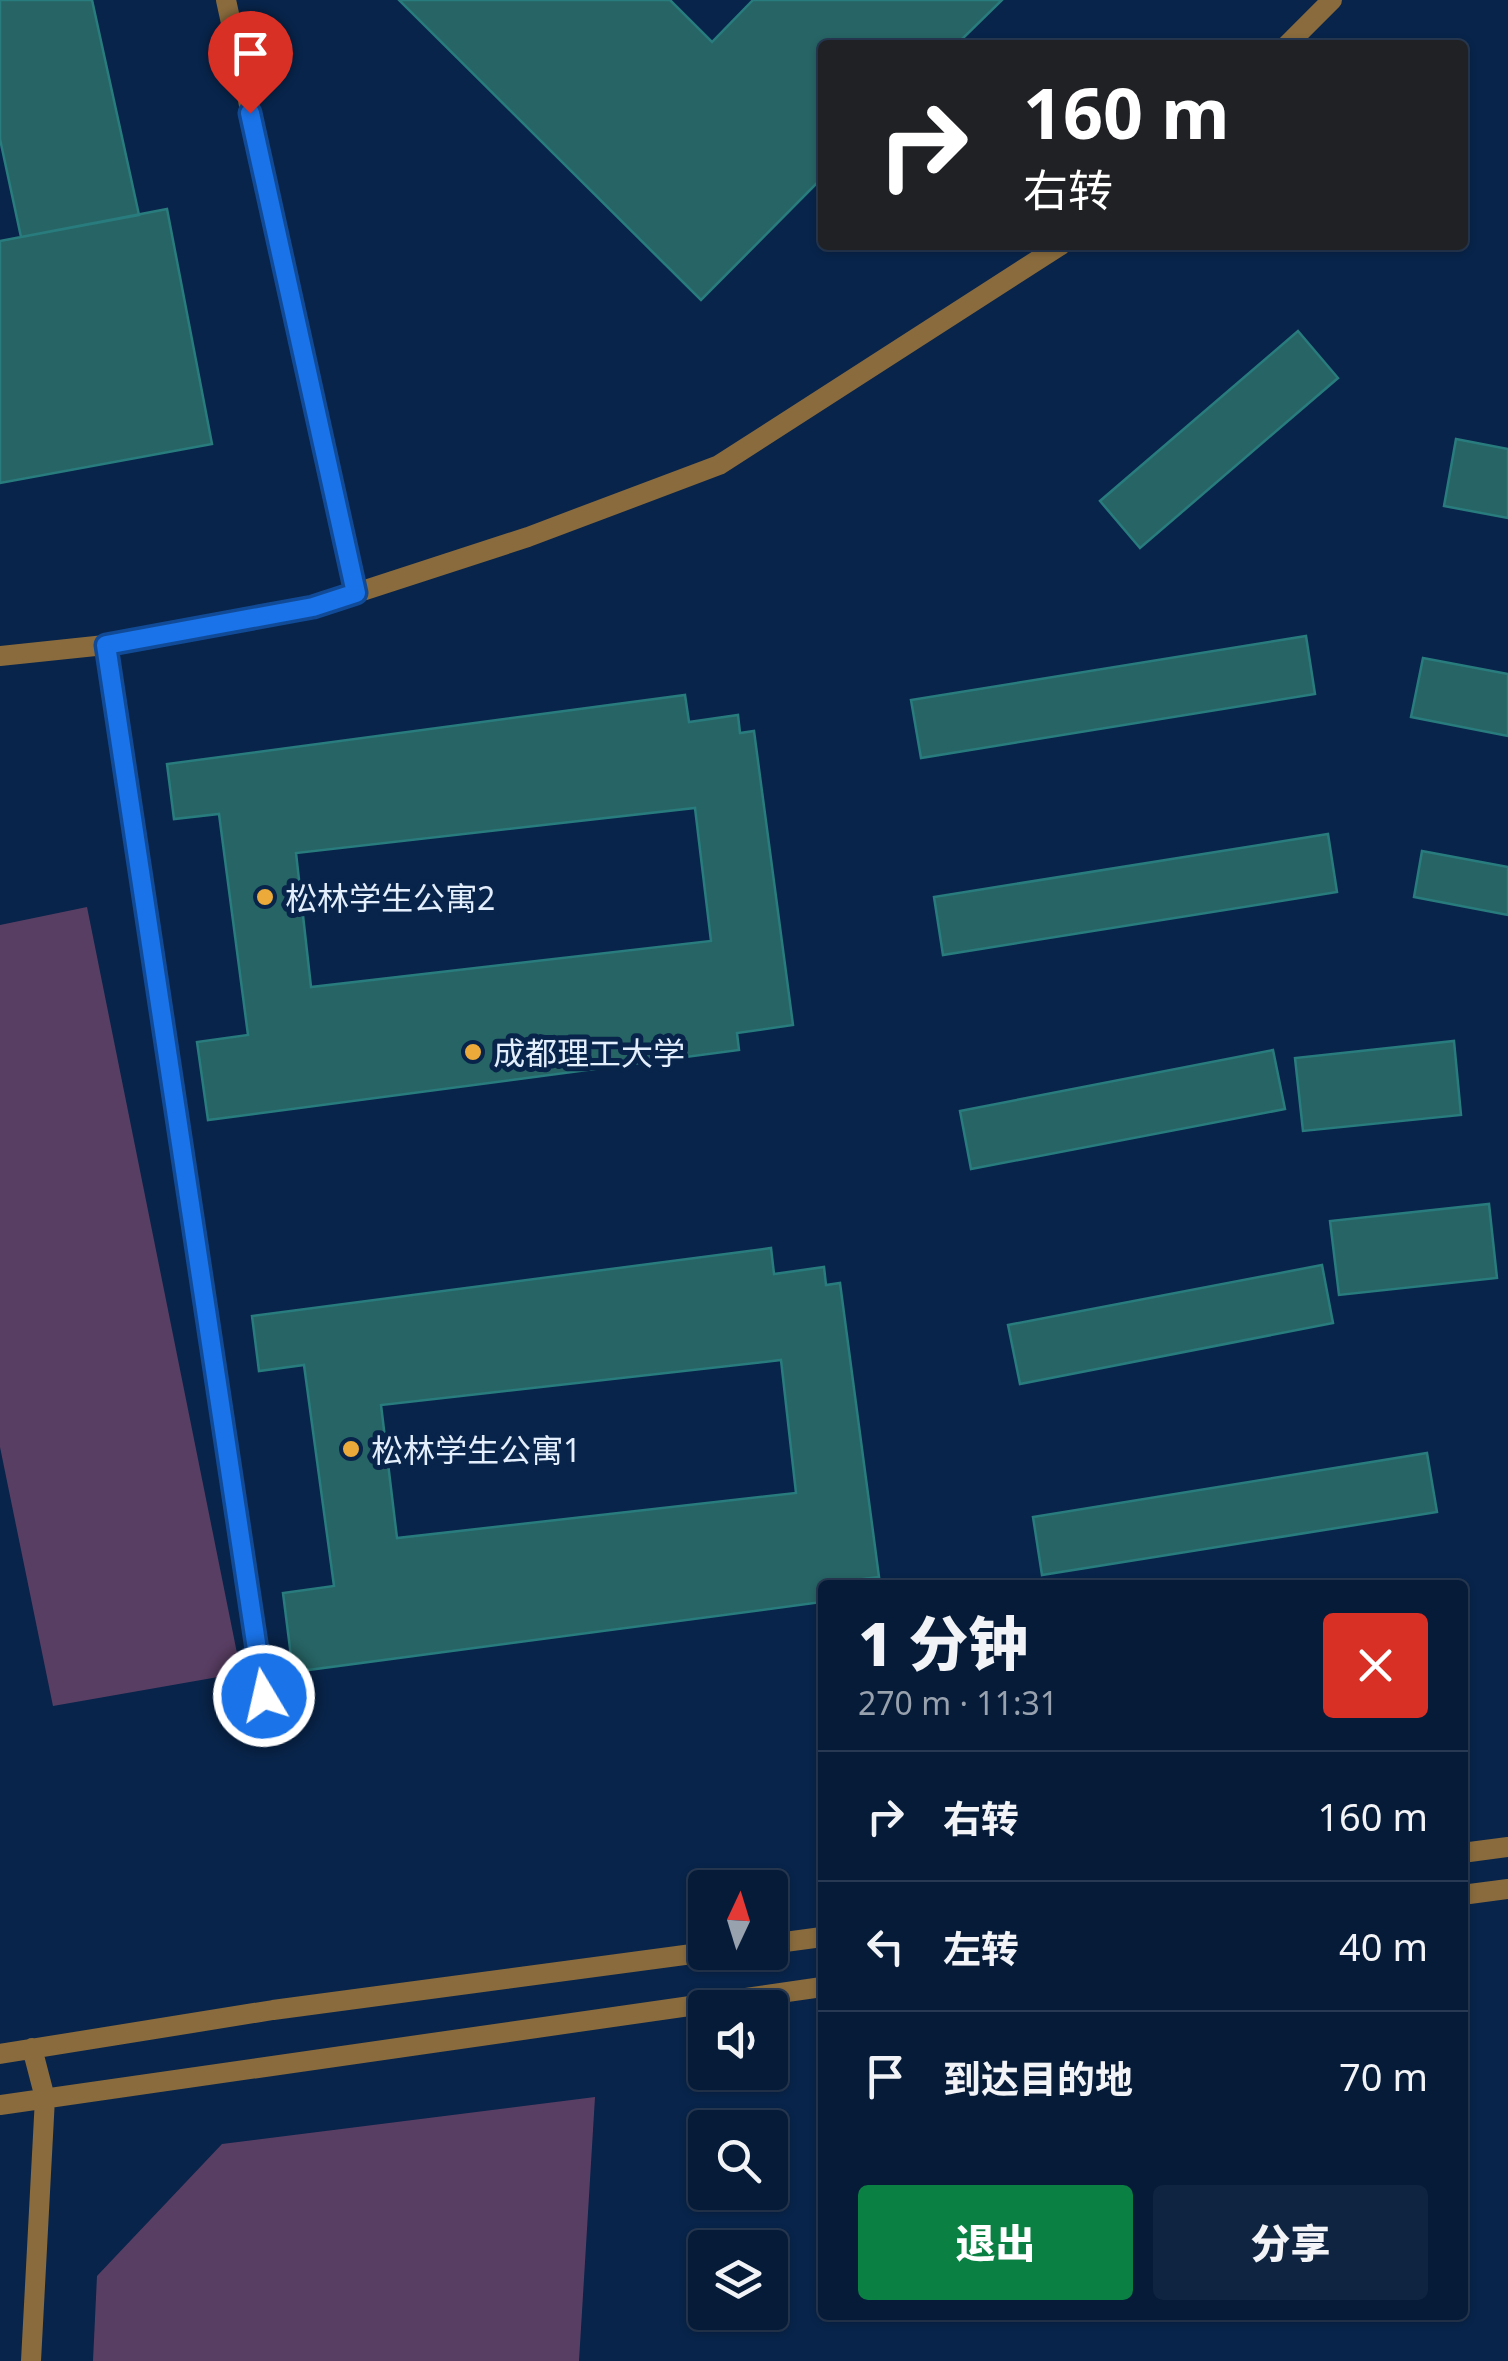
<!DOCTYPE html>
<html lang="zh">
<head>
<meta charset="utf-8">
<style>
  body { margin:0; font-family:"Noto Sans","Noto Sans SC",sans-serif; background:#0f2440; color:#f1f3f6; height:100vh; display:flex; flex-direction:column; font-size:38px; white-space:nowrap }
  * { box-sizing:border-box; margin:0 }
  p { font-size:32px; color:#98a1ae }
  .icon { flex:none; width:55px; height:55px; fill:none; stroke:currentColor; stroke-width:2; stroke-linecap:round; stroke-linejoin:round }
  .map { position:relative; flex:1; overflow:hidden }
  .side { position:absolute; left:818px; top:1580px; width:650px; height:740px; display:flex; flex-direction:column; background:#061b38; border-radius:10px; box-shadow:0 2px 8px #0004,0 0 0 2px #273953 }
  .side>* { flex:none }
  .banner { position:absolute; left:818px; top:40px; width:650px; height:210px; border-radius:10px; box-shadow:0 2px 8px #0004,0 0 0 2px #273953; background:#202124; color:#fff; overflow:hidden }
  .needle { width:65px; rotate:4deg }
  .fabs { position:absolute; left:688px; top:1870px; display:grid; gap:20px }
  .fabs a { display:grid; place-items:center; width:100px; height:100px; border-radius:10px; background:#061b38; box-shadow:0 2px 8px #0004,0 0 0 2px #273953; font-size:50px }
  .pin { position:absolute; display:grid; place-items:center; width:85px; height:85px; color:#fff; margin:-102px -42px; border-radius:50% 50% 50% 0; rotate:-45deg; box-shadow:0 0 10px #0007 }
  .pin .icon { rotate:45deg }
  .me { position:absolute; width:110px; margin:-55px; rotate:351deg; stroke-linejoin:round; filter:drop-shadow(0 0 8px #0008) }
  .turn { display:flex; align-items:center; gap:35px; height:210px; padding:0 40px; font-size:45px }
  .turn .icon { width:130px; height:130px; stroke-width:2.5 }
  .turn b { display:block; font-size:70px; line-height:85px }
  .round { display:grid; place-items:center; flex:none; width:105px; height:105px; border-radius:10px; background:#0f2440 }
  .headline { display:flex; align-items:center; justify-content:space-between; height:170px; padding:0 40px }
  h1 { font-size:60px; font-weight:800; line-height:75px }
  .cta { display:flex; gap:20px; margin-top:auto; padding:20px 40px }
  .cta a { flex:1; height:115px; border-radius:10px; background:#0b8043; color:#fff; font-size:40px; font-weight:800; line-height:115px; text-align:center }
  .cta a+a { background:#0f2440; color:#f1f3f6 }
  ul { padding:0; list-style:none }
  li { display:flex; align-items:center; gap:30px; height:130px; padding:0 40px; border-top:2px solid #273953 }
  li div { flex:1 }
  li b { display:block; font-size:38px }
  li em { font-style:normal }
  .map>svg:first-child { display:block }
  .green { fill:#593e63 }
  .building { fill:#276465; stroke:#297c7d; stroke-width:2.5; fill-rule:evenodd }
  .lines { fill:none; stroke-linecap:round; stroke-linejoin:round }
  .service { stroke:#896b3d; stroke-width:20 }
  .minor { stroke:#896b3d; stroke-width:20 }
  .tertiary { stroke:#896b3d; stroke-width:20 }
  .route-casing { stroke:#114b97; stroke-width:25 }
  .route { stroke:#1a73e8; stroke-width:18 }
  .poi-dot { fill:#ebaa39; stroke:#08244a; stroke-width:4 }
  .labels { text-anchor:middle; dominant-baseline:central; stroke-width:10; stroke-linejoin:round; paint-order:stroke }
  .poi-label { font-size:32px; fill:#e3eefd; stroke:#08244a; text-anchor:start }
</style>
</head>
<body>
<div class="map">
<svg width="1508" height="2361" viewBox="0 0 1508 2361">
  <rect width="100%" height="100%" fill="#08244a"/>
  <path class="green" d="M87 907 241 1673 53 1706 0 1447V925Z
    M595 2097 579 2361H93L97 2276 222 2144Z"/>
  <path class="building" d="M0 0H92L139 215 21 237 0 139Z
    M399 0H670L712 42 753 0H1002L956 45H822V178L701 300Z
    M167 209 212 444 0 483V241Z
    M1298 331 1338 378 1140 548 1100 501Z
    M1456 439 1508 449V518L1444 506Z
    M1306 636 1315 694 921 758 911 700Z
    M1423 658 1508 674V736L1411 717Z
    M685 695 689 722 738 715 740 733 754 731 793 1025 737 1033 739 1050 208 1120 197 1042 248 1035 219 814 174 819 167 764ZM695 808 711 941 311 987 296 853Z
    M1328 834 1337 892 943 955 934 897Z
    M1422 851 1508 867V915L1414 897Z
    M1454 1041 1461 1115 1303 1131 1295 1058Z
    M1273 1050 1285 1109 971 1169 960 1111Z
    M1489 1204 1497 1278 1339 1295 1330 1221Z
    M771 1248 774 1274 824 1267 826 1285 840 1283 879 1577 822 1584V1602L293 1672 283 1593 334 1586 304 1365 259 1371 252 1316ZM781 1360 796 1493 397 1538 381 1405Z
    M1322 1265 1333 1323 1020 1384 1008 1325Z
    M1427 1453 1437 1512 1042 1575 1033 1517Z"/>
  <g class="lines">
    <path class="service" d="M105 645 265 1697"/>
    <path class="minor" d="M226 0 356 593
      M1287 45 1332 0
      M0 656 105 645 313 607 528 537 719 465 1061 245"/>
    <path class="tertiary" d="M1462 1853 1508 1847
      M1462 1895 1508 1889
      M770 1944 822 1937
      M0 2054 273 2010 707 1952
      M0 2105 822 1987
      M31 2361 45 2098 32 2048"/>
  </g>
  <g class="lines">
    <defs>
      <path id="route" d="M250 113 356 593 313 607 106 645 264 1696"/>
    </defs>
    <use href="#route" class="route-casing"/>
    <use href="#route" class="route"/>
  </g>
  <g class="poi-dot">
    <circle cx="265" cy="897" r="10"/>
    <circle cx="473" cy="1052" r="10"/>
    <circle cx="351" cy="1449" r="10"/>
  </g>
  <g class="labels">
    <g class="poi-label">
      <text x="285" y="897">松林学生公寓2</text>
      <text x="493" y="1052">成都理工大学</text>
      <text x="371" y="1449">松林学生公寓1</text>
    </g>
  </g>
</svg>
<div class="fabs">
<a><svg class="needle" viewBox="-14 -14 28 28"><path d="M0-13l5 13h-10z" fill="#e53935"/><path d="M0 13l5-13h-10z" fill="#98a1ae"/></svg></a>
<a><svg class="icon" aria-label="sound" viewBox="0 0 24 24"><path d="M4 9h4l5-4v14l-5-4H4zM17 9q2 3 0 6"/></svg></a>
<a><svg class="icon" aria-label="search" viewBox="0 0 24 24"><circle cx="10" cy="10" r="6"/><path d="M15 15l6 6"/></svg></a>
<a><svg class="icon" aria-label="layers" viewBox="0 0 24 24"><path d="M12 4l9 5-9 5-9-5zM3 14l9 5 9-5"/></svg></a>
</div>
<div class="pin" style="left:250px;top:113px;background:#d93025"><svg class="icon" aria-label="arrive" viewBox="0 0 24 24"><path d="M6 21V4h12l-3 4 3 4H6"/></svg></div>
<svg class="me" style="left:264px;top:1696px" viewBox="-20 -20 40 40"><circle r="17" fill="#1a73e8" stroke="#fff" stroke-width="3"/><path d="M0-11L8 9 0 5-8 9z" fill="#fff"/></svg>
<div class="banner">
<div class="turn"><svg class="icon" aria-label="right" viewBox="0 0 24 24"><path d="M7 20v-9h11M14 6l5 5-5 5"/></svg><div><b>160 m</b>右转</div></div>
</div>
<section class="side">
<div class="headline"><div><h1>1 分钟</h1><p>270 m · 11:31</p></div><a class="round" style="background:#d93025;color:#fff"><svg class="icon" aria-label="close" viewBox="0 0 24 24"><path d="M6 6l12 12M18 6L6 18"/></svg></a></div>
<ul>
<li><svg class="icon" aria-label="right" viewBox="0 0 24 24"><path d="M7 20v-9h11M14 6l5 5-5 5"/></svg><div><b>右转</b></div><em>160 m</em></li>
<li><svg class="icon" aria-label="left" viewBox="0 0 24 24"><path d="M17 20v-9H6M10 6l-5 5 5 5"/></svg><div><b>左转</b></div><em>40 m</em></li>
<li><svg class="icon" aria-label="arrive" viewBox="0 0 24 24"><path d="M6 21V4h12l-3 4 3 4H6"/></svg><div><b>到达目的地</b></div><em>70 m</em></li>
</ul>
<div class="cta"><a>退出</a><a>分享</a></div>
</section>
</div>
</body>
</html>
